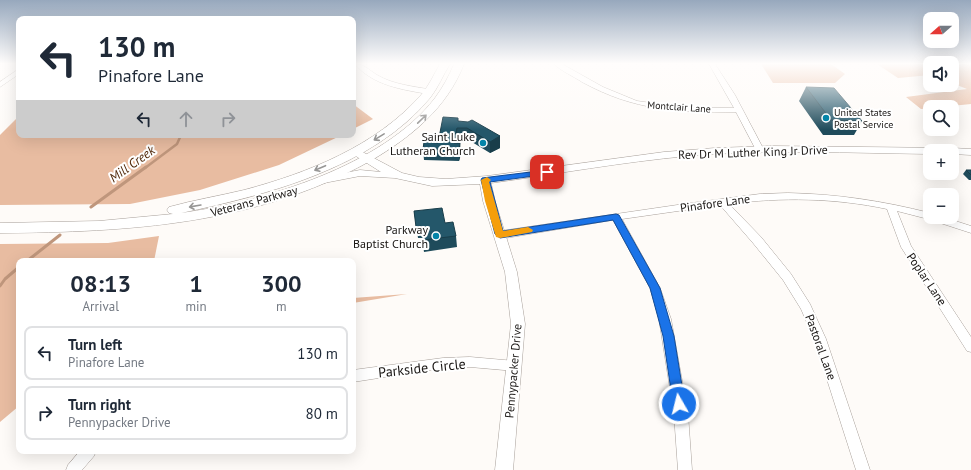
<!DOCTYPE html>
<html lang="en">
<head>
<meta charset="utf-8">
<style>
  body { margin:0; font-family:"PT Sans",sans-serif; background:#f2f2f3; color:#1f2937; height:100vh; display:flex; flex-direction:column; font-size:15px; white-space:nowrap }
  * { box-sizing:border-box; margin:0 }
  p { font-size:13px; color:#747a83 }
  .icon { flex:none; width:22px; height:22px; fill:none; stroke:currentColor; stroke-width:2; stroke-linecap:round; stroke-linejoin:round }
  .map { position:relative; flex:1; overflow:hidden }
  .sheet { position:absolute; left:16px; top:258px; width:340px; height:196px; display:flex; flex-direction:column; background:#fff; border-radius:8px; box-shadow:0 4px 16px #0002 }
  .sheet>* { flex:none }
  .hud { position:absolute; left:16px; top:16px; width:340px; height:122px; border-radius:8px; box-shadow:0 4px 16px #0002; background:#fff; color:#1f2937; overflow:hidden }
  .needle { width:26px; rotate:249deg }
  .fabs { position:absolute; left:923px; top:12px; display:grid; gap:8px }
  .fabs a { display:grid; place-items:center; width:36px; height:36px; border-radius:8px; background:#fff; box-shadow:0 4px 16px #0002; font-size:20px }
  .pin { position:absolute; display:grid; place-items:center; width:34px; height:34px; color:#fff; margin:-17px; border-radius:8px; box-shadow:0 2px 6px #0006 }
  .me { position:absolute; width:44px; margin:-22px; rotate:352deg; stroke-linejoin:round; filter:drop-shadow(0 0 3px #0008) }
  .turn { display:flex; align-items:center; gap:14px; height:84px; padding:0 16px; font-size:18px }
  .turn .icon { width:52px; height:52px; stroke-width:2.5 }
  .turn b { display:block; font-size:28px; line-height:34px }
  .lanes { display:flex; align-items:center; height:38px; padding:0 16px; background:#0003; justify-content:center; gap:20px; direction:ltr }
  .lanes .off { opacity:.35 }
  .eta { display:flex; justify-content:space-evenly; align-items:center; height:68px; text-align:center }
  .eta b { font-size:24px; font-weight:800; line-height:28px }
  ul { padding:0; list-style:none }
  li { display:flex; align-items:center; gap:12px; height:54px; margin:0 8px 6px; padding:0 8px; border:2px solid #e0e1e3; border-radius:8px }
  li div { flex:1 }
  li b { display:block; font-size:15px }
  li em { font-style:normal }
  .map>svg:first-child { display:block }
  .forest { fill:#e8bca1 }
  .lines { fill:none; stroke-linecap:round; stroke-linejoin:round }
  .stream-far1 { stroke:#bf967c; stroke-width:2.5 }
  .stream { stroke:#bf967c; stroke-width:3 }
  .minor-casing { stroke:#a8a09a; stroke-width:1 }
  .tertiary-casing { stroke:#a8a09a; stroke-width:1 }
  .secondary-casing { stroke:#a8a09a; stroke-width:1 }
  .minor { fill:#fff; fill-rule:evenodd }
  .tertiary { fill:#fff; fill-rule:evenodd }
  .secondary { fill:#fff; fill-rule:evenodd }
  .wall { fill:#1f4b5b }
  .shaded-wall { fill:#193d4a }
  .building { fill:#24576a; stroke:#193d4a }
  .oneway { stroke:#979695 }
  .route { fill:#1a73e8; stroke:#114b97 }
  .slow { fill:#f59e0b }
  .poi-dot { fill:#0384a8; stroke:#fff; stroke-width:1.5 }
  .labels { text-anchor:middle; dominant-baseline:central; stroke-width:4; stroke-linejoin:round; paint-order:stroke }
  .far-street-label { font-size:10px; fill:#181513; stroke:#fff }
  .far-poi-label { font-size:10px; fill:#181513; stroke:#fff; text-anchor:start }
  .poi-label { font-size:12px; fill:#181513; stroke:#fff; text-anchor:end }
  .street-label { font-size:12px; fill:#181513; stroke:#fff }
  .water-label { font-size:13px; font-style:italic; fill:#4f2607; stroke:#fff }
  .near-street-label { font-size:14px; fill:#181513; stroke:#fff }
</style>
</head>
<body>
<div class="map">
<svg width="971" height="470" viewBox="0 0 971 470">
  <rect width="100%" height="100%" fill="#fefbf8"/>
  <path class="forest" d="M761 64H831L845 74 835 83H773Z
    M877 64H930V75L898 78Z
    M952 64H971V104L921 109 906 97 967 89 952 83Z
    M353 104 373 119 353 129Z
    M19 116V135H342L279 165 200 190 130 204 0 205V135Z
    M159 236 154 261H19V406L0 422V244L108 243Z
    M407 294 353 303V298Z"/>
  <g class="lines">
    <path class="stream-far1" d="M145 168 177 144 181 135"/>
    <path class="stream" d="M91 207 146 167
      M27 261 60 235
      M0 286 5 279 19 267"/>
    <defs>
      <path id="minor" d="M355 64C364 64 369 70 377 75 394 85 413 86 432 90L433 92 429 94C403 90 372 85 355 64Z
        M554 64H562L603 87 637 101 680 107 734 108 709 64H715L735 95 764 150 760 153 757 152 736 112C677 112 635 111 582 82 573 76 561 71 554 64Z
        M19 69V74L0 87V82Z
        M788 193C837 194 883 201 930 213V217H943L971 226V233L928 219 897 211 911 246 971 337V352L967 351 901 247 887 209C835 198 782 197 729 204L761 237 791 274 810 304 826 339 870 470H856L814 339 801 309 783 280 753 243 720 205 622 219 660 288 671 319 688 414 692 470H678L674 414 659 319 650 288 613 220 500 239 495 235 500 231 691 203 760 194Z
        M470 357 515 361 519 362 521 366 519 370 515 371 470 367 443 368 353 382V370L443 358Z
        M80 451H96L94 456 82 470H66L68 465Z"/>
      <path id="tertiary" d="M772 146 952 148 971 149V155L952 154V151H930V154C850 153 769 149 688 156 622 162 557 174 491 183L495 201 517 272 525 324 513 470H495L511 324 505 272 483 201 480 184 432 186 395 178 360 176 324 183 319 180 324 177 360 170 381 172 351 153 350 151 355 148 402 173 419 177 446 179 487 176 664 152 715 148Z"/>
      <path id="secondary" d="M440 64H450C443 75 438 88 430 98 372 168 267 195 181 213 263 202 383 166 435 98 443 87 449 76 454 64H464C447 108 411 137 372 160 256 225 129 232 0 233V223L99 221 173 214 169 213 167 210 169 207C194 200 219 196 244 190 308 173 376 146 421 95 429 86 434 74 440 64Z"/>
    </defs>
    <use href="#minor" class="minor-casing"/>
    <use href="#tertiary" class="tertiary-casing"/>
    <use href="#secondary" class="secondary-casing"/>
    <use href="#minor" class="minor"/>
    <use href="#tertiary" class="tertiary"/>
    <use href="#secondary" class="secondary"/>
  </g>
  <path class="wall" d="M806 87 862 121 854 135H823L799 101Z
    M458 118V121L500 136V148L490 153 467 139H457V143L461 154 459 161 424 160 423 149 438 143Z
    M966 170H971V180H969L963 174Z
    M414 211 445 223 456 236 457 247 424 252 422 238H418Z"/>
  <path class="shaded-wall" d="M457 128V139L456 150 454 143Z
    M500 136V148L490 153V142Z
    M460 143 461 154 459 161V150Z"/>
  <path class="building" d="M806 87 834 88 862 121 831 120Z
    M443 117 458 118V121L468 122 472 120 500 136 490 142 467 128H457L454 143H460L459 150 423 149 424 142 438 143Z
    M966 170H971V175Z
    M442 208 445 223 453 222 456 236 423 240 421 226 416 227 414 211Z"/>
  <defs><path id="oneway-shaft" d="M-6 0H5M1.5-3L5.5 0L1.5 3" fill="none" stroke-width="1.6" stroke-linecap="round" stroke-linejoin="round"/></defs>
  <g class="oneway">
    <use href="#oneway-shaft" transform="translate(422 119) rotate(-44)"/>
    <use href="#oneway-shaft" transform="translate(379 137) rotate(149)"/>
    <use href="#oneway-shaft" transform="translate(320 168) rotate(157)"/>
    <use href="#oneway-shaft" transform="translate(195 206) rotate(170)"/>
  </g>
  <linearGradient id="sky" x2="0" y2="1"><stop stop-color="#97a8bd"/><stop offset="0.49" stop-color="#fffdfc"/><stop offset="1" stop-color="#fffdfc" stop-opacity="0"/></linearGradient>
  <rect width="971" height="130" fill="url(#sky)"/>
  <path class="route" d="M547 170 551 172 549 174 490 182 503 231 616 214 619 215 660 288 674 336 685 404 684 408 679 410 675 408 673 404 663 336 650 288 613 220 500 238 495 234 481 180 482 178Z"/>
  <path class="slow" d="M487 177 491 180 489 182 503 231 528 227 533 230 532 232 500 238 496 237 485 201 481 180Z"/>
  <g class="poi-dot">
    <circle cx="826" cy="118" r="4"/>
    <circle cx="483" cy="143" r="4"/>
    <circle cx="436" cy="236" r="4"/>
  </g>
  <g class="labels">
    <g class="far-street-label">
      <text transform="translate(679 107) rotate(4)">Montclair Lane</text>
    </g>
    <g class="far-poi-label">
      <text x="834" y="112">United States<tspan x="834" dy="12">Postal Service</tspan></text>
    </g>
    <g class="poi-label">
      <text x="475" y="136">Saint Luke<tspan x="475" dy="14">Lutheran Church</tspan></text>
      <text x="428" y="229">Parkway<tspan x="428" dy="14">Baptist Church</tspan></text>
    </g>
    <g class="street-label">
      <text transform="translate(753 152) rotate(-2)">Rev Dr M Luther King Jr Drive</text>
      <text transform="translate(254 201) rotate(-15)">Veterans Parkway</text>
      <text transform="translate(715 203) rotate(-8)">Pinafore Lane</text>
      <text transform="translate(927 279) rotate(56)">Poplar Lane</text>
      <text transform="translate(821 347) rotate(70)">Pastoral Lane</text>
      <text transform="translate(513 371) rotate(-85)">Pennypacker Drive</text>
    </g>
    <g class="water-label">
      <text transform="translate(132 164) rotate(-36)">Mill Creek</text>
    </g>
    <g class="near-street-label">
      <text transform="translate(422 368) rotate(-6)">Parkside Circle</text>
    </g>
  </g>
</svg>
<div class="fabs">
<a><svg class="needle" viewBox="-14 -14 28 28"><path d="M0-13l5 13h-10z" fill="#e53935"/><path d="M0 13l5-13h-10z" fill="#747a83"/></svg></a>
<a><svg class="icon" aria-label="sound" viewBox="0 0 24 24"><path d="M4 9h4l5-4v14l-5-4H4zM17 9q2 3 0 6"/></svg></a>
<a><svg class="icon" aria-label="search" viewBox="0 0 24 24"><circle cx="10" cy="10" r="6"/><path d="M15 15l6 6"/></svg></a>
<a>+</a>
<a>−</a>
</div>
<div class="pin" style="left:547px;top:172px;background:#d93025"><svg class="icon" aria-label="arrive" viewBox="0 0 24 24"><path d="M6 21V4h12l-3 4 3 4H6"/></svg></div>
<svg class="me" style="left:679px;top:404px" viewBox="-20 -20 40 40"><circle r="17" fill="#1a73e8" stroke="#fff" stroke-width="3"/><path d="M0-11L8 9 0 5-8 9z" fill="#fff"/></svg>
<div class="hud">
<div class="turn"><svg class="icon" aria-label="left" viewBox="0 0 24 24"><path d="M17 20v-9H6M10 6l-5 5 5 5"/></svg><div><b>130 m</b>Pinafore Lane</div></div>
<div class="lanes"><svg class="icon" aria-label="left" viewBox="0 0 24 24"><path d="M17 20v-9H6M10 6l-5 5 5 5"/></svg><svg class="icon off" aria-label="ahead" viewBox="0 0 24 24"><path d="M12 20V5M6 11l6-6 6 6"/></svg><svg class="icon off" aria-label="right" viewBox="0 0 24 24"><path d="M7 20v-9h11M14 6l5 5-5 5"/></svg></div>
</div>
<section class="sheet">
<div class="eta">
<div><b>08:13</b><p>Arrival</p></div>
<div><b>1</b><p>min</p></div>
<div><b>300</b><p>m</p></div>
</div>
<ul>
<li><svg class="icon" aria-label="left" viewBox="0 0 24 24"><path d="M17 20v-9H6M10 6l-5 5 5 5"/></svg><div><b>Turn left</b><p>Pinafore Lane</p></div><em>130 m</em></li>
<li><svg class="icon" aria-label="right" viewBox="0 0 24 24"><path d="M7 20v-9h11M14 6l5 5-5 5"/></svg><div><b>Turn right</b><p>Pennypacker Drive</p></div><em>80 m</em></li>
</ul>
</section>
</div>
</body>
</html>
